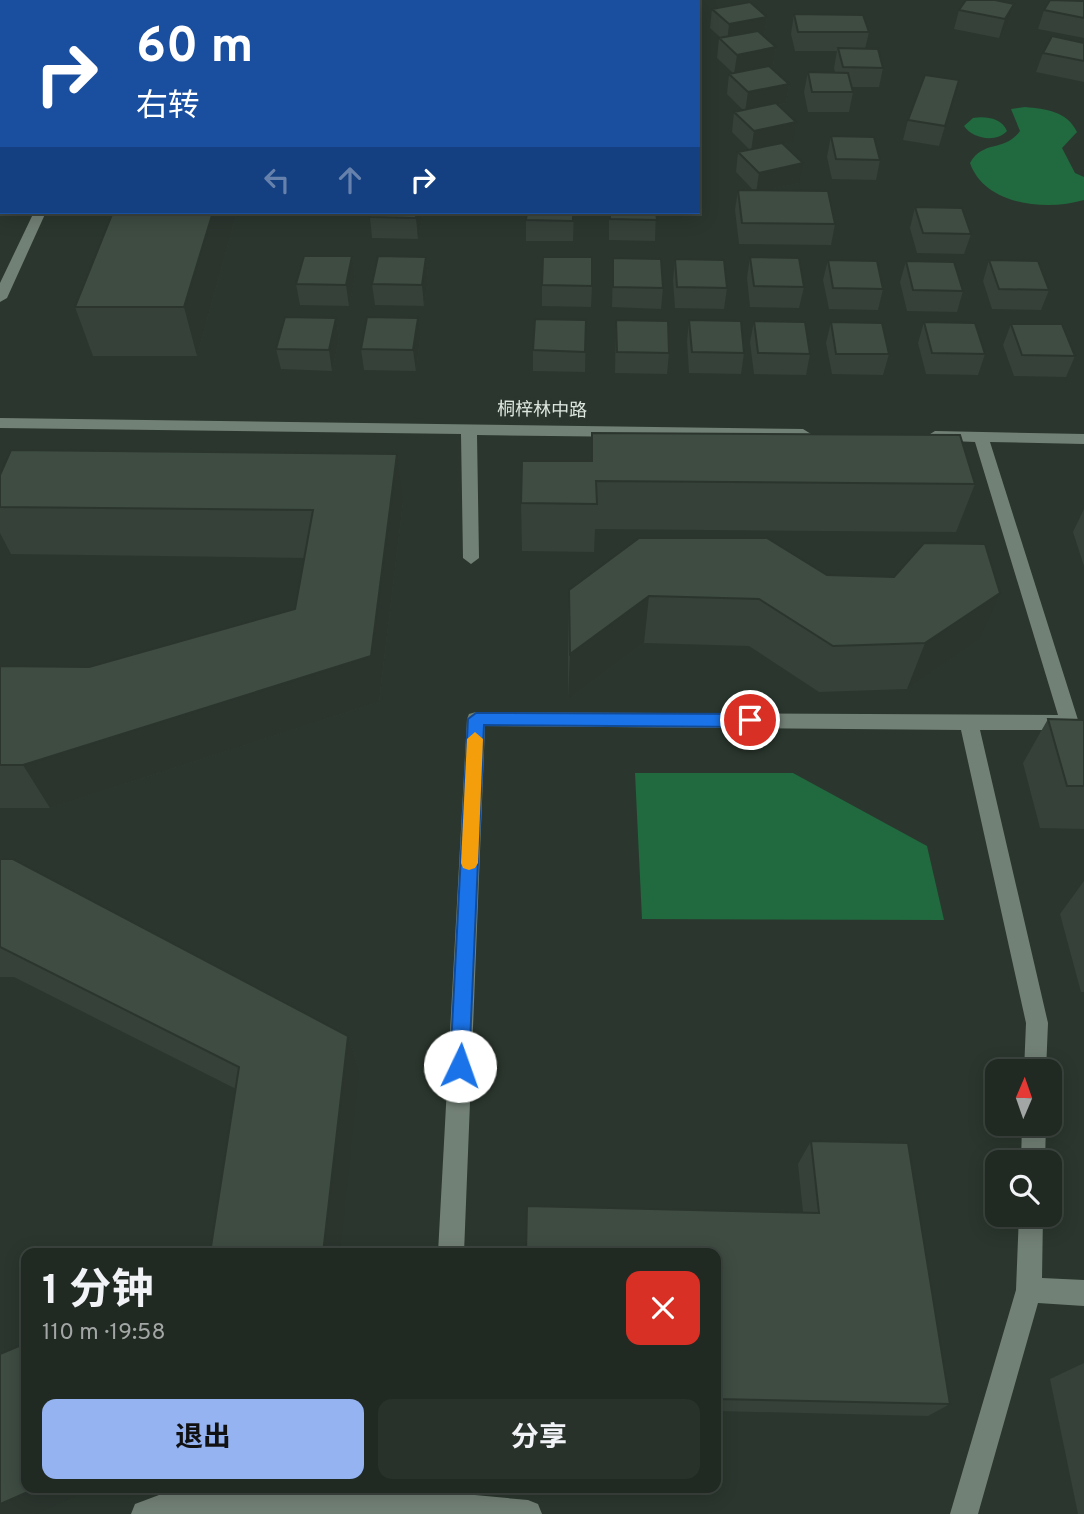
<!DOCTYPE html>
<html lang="zh">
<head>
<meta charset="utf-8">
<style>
  body { margin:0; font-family:Overpass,"Noto Sans SC",sans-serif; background:#28312a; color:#f1f3f6; height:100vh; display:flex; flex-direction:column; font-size:26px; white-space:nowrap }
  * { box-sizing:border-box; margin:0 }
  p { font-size:23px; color:#a2a6a5 }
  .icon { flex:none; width:38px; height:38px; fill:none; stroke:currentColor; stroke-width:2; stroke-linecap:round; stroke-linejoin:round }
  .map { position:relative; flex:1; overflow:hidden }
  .drawer { position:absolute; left:21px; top:1248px; width:700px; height:245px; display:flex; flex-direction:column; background:#202922; border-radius:14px; box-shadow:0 4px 18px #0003,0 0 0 2px #3d4540 }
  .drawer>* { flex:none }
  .top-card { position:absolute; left:0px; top:0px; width:700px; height:214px; box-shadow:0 4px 18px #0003,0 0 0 2px #3d4540; background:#1a4fa0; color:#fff; overflow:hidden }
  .needle { width:46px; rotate:2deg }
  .buttons { position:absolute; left:985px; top:1059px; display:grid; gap:14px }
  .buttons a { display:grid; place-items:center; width:77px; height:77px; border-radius:14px; background:#202922; box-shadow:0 4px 18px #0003,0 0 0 2px #3d4540; font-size:35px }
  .pin { position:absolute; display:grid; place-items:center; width:60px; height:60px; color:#fff; margin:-30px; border:4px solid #fff; border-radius:50%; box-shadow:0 2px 7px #0007 }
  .me { position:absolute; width:77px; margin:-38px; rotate:3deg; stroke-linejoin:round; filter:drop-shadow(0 0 5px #0008) }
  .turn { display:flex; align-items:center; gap:24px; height:147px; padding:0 21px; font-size:32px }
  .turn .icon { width:91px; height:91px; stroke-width:2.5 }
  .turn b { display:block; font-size:49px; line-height:60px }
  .lanes { display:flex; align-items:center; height:66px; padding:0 21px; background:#0003; justify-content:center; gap:35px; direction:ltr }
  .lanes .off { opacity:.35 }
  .round { display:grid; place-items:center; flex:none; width:74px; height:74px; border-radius:14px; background:#28312a }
  .overview { display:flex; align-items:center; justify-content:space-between; height:119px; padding:0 21px }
  h1 { font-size:42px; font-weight:700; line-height:52px }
  .cta { display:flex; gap:14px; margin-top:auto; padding:14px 21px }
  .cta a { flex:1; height:80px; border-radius:14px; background:#95b2f1; color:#111; font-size:28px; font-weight:700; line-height:80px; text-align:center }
  .cta a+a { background:#28312a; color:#f1f3f6 }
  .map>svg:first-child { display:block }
  .water { fill:#21693e }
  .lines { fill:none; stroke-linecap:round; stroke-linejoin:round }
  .minor { fill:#728176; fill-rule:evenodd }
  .wall { fill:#354139 }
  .shaded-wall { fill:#2b352e }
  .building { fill:#3e4c42; stroke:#2b352e; stroke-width:2 }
  .route { fill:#1a73e8; stroke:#114b97; stroke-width:2 }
  .slow { fill:#f59e0b }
  .labels { text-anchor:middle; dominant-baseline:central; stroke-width:7; stroke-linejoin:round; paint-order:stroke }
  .far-street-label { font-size:18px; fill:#dee6e0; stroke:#2b372e }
</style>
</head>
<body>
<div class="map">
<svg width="1084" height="1514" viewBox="0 0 1084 1514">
  <rect width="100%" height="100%" fill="#2b372e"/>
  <path class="water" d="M1025 107C1046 109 1067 111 1077 132L1062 148 1075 173 1084 177V200C1047 211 985 206 970 163 984 139 1004 153 1020 131L1011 109Z
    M973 118C985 116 1002 118 1007 131 996 143 973 139 964 126Z
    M635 773H793L927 846 944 920 642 919Z"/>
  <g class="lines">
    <path class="minor" d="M135 0H145L134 2Z
      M34 212H46L7 298 0 302V283Z
      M0 418 803 429 811 434 803 439 477 435 479 558 471 564 463 558 461 434 0 428Z
      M935 431 1084 434V444L990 442 1079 723 1077 728 1070 730H980L1048 1023 1046 1071H1024L1026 1023 961 730 485 726 464 1253H438L467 719 469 714 476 712 1058 715 975 442 930 440 927 436Z
      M1022 1124H1046L1045 1162H1021Z
      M1019 1214H1043L1042 1278 1084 1280V1306L1038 1303 978 1514H950L1016 1290Z
      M425 1488H453V1493L528 1500 538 1504 542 1514H131L135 1504 175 1489 425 1492Z"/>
  </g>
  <path class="wall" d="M0 0H32L33 2H2V87H0Z
    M519 0H553V2H519Z
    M1084 1V38L1038 29 1044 10Z
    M1014 4 1009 23 999 38 954 29 959 10Z
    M712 9 767 17 764 36 776 47 773 66 770 67 789 84 786 103 778 105 793 142 783 144 799 183 768 190 835 224 831 245 739 244 735 210 738 190H753L736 172 738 152 750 150 732 132 734 112 743 110 727 94 729 74 733 73 717 58 719 38H721L710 28Z
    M794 14 869 32 865 49 883 68 879 87H852L853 92 849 112H808L804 92 808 72H835L834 68 837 51H795L791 34Z
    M1084 43V82L1036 72 1043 53Z
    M954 100 939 146 903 140 908 120Z
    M831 136 880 160 876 180 832 179 827 157Z
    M915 207 971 234 964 254 917 253 910 228Z
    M113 212H237L197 356H93L75 307Z
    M574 212 573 241H526V220Z
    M609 212H656L655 241 609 240Z
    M423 214 418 239 372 238 370 217Z
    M352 256 355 277 349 306 300 305 296 284Z
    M426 257 428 278 424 306 375 305 372 284Z
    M750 257 804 287 799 308 750 307 747 278Z
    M613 258 663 288 661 309 612 307Z
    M675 259 727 288 724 309 675 308 673 280Z
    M828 260 883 289 878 310 829 309 823 280Z
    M989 260 1049 290 1041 310 992 309 983 281Z
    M906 261 963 291 957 312 907 311 900 282Z
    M542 285 592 286 591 307 542 306Z
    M336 318 339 339 332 371 281 369 276 349Z
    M586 320 585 372 533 371V350Z
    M616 320 669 353 667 374 615 373Z
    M689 320 744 353 741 374 689 373 687 341Z
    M754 321 810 354 806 375 754 374 750 342Z
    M831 322 889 354 883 375 832 374 826 343Z
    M924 322 985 354 978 375 926 374 918 343Z
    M1011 324 1075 356 1066 377 1014 376 1003 345Z
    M420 339 416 371 364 370 361 349Z
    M592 433 975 484 956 532 595 529 594 552 522 551 521 503 591 461Z
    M0 475 403 502 379 702 50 808H0V666L89 667 295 609 304 558 11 554 0 533Z
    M1084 509V566L1073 532Z
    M827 575 979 640 907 689 819 692 749 646 644 643 568 700V637L569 590Z
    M1048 719 1084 720V829L1040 828 1023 763Z
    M0 859 348 1036 359 1070 236 1089 14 977H0Z
    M1084 881V992H1081L1060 914Z
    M811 1141 950 1404 928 1416 716 1411V1253L803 1212 798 1164Z
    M1084 1363V1514H1078L1050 1379Z"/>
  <path class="shaded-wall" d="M280 0H342L338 2H279Z
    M1014 4 1009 23 999 38 1005 19Z
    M767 17 764 36 727 43 729 24Z
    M776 47 773 66 734 74 737 55Z
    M959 80 954 100 939 146 945 126Z
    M789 84 786 103 745 112 748 92Z
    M796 122 793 142 751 151 754 131Z
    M803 163 799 183 756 193 759 173Z
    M213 212H237L197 356 184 307Z
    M417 212H422L423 214 418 239 416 218Z
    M352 256 355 277 349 306 346 285Z
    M426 257 428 278 424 306 422 285Z
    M336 318 339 339 332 371 329 350Z
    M418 318 420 339 416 371 413 350Z
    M397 454 403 502 379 702 50 808 23 765 371 656Z
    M1000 593 979 640 907 689 925 643Z
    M649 596 644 643 568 700 570 654Z
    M348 1036 359 1070 340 1253H323Z
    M37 1488H93L36 1514H0V1504Z"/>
  <path class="building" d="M0 0H30L29 2H2V41H0Z
    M215 0H280L279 2H214Z
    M966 0H995L1014 4 1005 19 959 10Z
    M1050 0 1084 1V18L1044 10Z
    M750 2 767 17 729 24 712 9Z
    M794 14 863 15 869 32H798Z
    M758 31 776 47 737 55 719 38Z
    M1052 36 1084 43V61L1043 53Z
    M838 48 878 49 883 68 843 67Z
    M769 66 789 84 748 92 729 74Z
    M808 72 848 73 853 92H812Z
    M925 75 959 80 945 126 908 120Z
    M776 103 796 122 754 131 734 112Z
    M831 136 874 137 880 160 836 159Z
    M782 143 803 163 759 173 738 152Z
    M738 190 828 191 835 224 742 223Z
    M915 207 962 208 971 234 923 233Z
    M113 212H213L184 307H75Z
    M371 212H417L416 218 370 217Z
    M527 212H573V221L526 220Z
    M610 212H656L657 220 610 219Z
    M304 256H352L346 285 296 284Z
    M378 256 426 257 422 285 372 284Z
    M543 257H592V286L542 285Z
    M750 257 799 258 804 287 754 286Z
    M613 258 661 259 663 288 613 287Z
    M675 259 724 260 727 288 677 287Z
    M828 260 877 261 883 289 833 288Z
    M989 260 1038 261 1049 290 999 289Z
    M906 261 954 262 963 291 913 290Z
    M285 317 336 318 329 350 276 349Z
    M367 317 418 318 413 350 361 349Z
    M535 319 586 320 585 352 533 350Z
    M616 320 668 321 669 353 617 352Z
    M689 320 741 321 744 353 692 352Z
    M754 321 805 322 810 354 758 353Z
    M831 322 882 323 889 354H836Z
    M924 322 975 323 985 354 932 353Z
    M1011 324H1062L1075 356 1022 355Z
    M592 433 960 435 975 484 596 481 597 504 521 503 522 461H592Z
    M11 450 397 454 371 656 23 765H0V666L89 667 295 609 313 510 0 507V475Z
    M639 538H767L827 575 894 577 924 543 985 544 1000 593 925 643 833 646 759 599 649 596 570 654 569 590Z
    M1048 719 1084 720V786H1067Z
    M0 859H13L348 1036 323 1253H210L239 1067 0 947Z
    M811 1141 908 1143 950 1404 716 1399V1253H526L527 1206 819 1213Z
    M26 1343V1488H37L0 1504V1354Z"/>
  <path class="route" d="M476 713 750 714 758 720 750 727 484 725 469 1066 466 1073 460 1075 453 1073 450 1066 468 719Z"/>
  <path class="slow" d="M475 732 483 739 478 863 475 868 469 870 463 868 461 863 467 739Z"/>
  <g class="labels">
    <g class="far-street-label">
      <text transform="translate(542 411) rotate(1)">桐梓林中路</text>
    </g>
  </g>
</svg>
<div class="buttons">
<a><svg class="needle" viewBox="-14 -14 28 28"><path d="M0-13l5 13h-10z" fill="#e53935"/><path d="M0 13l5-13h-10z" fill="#a2a6a5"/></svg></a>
<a><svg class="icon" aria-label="search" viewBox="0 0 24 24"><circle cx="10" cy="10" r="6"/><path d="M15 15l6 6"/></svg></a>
</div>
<div class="pin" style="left:750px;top:720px;background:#d93025"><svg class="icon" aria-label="arrive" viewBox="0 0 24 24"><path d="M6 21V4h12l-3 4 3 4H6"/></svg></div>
<svg class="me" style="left:460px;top:1066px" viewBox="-20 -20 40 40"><circle r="19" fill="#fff"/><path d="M0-13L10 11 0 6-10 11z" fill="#1a73e8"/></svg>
<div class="top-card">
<div class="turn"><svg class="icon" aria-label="right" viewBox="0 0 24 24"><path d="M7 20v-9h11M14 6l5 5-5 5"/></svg><div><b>60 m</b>右转</div></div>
<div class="lanes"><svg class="icon off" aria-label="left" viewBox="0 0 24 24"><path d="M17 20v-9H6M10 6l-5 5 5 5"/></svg><svg class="icon off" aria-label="ahead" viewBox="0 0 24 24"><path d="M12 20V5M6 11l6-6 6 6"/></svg><svg class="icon" aria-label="right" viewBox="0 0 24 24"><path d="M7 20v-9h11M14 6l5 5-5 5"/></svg></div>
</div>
<section class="drawer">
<div class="overview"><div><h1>1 分钟</h1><p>110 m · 19:58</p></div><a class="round" style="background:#d93025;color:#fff"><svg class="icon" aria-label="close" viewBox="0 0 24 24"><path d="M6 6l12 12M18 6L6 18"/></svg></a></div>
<div class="cta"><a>退出</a><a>分享</a></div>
</section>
</div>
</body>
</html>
